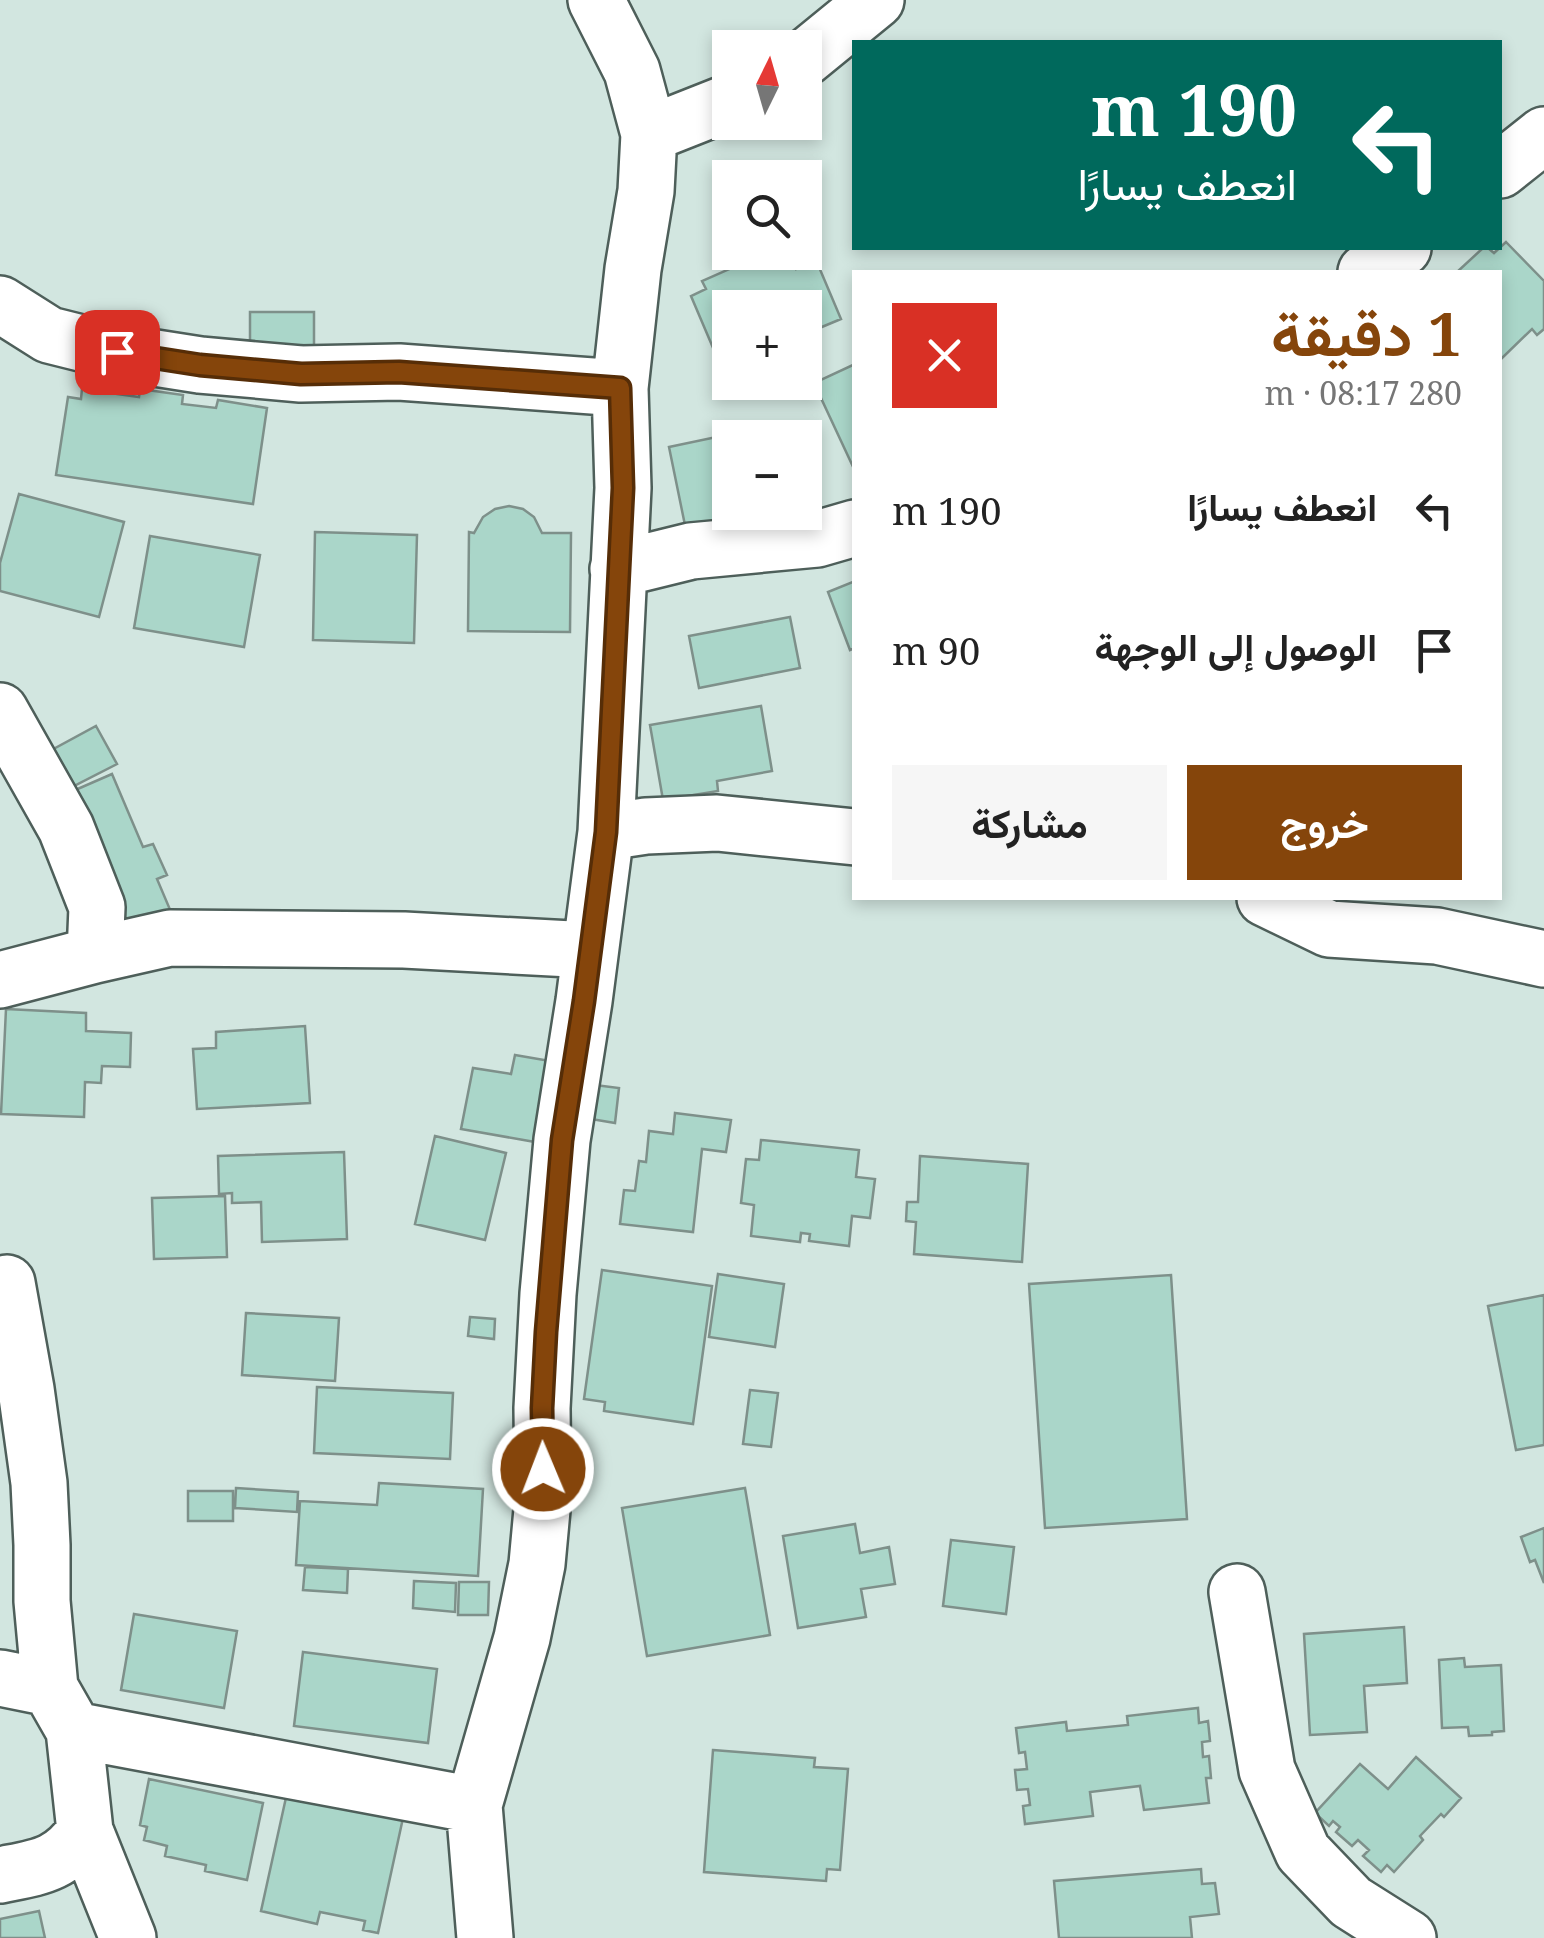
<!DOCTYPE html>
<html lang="ar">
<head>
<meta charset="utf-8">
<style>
  body { margin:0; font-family:"Noto Serif",Vazirmatn,serif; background:#f6f6f6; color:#222; direction:rtl; height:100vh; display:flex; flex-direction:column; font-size:38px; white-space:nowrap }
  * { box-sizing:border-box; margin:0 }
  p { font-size:32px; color:#767676 }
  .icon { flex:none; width:55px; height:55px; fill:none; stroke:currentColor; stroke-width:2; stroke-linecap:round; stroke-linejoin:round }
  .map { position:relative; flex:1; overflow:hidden; direction:ltr }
  .details { position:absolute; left:852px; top:270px; width:650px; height:630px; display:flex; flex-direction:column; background:#fff; border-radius:0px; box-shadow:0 5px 15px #0003; direction:rtl }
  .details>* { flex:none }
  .top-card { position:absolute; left:852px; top:40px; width:650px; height:210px; border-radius:0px; box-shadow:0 5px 15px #0003; direction:rtl; background:#00695c; color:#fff; overflow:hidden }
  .needle { width:65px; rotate:5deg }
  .fabs { position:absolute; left:712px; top:30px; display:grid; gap:20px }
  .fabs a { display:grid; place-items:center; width:110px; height:110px; border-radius:0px; background:#fff; box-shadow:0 5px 15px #0003; font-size:50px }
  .pin { position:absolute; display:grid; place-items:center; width:85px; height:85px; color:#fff; margin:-42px; border-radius:20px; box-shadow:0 5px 15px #0006 }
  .me { position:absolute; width:110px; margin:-55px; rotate:359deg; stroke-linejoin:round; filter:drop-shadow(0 0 8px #0008) }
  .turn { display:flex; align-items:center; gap:35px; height:210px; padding:0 40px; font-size:45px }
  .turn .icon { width:130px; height:130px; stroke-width:2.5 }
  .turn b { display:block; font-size:70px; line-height:85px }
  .round { display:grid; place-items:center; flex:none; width:105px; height:105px; border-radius:0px; background:#f6f6f6 }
  .head { display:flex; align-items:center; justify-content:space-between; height:170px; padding:0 40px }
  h1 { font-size:60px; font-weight:700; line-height:75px; color:#85450b }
  .cta { display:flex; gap:20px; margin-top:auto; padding:20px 40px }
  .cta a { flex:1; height:115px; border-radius:0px; background:#85450b; color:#fff; font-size:40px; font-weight:700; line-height:115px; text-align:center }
  .cta a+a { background:#f6f6f6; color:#222 }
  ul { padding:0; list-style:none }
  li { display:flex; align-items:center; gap:30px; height:140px; padding:0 40px }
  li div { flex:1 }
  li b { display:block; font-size:38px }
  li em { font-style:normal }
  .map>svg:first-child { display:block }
  .building { fill:#aad6c9; stroke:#7e908a; stroke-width:2.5 }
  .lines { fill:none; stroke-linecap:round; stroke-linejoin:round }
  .minor-casing { stroke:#4e5f5a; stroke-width:60 }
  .minor { stroke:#fff; stroke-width:55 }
  .route-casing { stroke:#562d07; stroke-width:25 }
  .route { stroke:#85450b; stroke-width:18 }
</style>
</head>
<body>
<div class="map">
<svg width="1544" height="1938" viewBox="0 0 1544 1938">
  <rect width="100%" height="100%" fill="#d2e6e0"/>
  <path class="building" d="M1506 242 1544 281V329L1537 335 1532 329 1500 360V272H1457L1483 248H1488L1494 253Z
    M768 252H789L796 269 816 260 841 319 805 334V308H730V366L722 369 691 296 706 289 702 281Z
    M250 312H314V353L250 354Z
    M855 364V471L814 383Z
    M82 389 139 397 140 389 183 395 182 404 216 408 218 400 267 408 253 504 56 475 68 397 81 399Z
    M774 425 777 438H730V512L792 513 687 535 669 447Z
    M19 494 124 522 99 617 0 591V563Z
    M509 506 523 509 534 517 542 533H571L570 632 468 631 469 532 474 533 483 517 495 509Z
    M315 532 417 535 414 643 313 640Z
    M150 536 260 555 244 647 134 628Z
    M855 581V648L850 650 828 592Z
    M790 617 800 668 699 688 689 636Z
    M761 706 772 771 717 781 718 791 663 800 650 725Z
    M96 726 117 764 68 789 48 752Z
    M112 774 143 847 153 844 167 875 157 879 174 919 129 938 73 791Z
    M6 1009 86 1013V1031L131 1033 130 1067 102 1066 101 1083 85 1082 84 1117 1 1114Z
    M305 1026 310 1103 197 1109 193 1049 216 1048V1032Z
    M515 1055 550 1061 535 1142 461 1129 473 1068 511 1074Z
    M595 1085 619 1088 615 1123 591 1119Z
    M675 1113 731 1120 726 1152 702 1149 693 1232 620 1224 624 1190 635 1191 639 1161 646 1162 649 1131 673 1134Z
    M435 1136 506 1153 485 1240 415 1224Z
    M761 1140 859 1150 856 1177 875 1179 870 1218 852 1216 849 1246 809 1241 810 1234 801 1233 800 1242 751 1236 754 1205 741 1203 746 1159 759 1160Z
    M344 1152 347 1239 262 1242 261 1202 232 1203V1193L219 1194 218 1156Z
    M920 1156 1028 1164 1022 1262 914 1254 916 1222 906 1221 907 1202H918Z
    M225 1196 227 1257 154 1259 152 1198Z
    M602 1270 712 1286 693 1424 604 1411 605 1402 584 1399Z
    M718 1274 784 1284 775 1347 709 1337Z
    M1171 1275 1187 1519 1045 1528 1029 1284Z
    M1544 1295V1445L1516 1450 1488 1306Z
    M246 1313 339 1318 335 1381 242 1375Z
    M470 1317 495 1319 494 1339 468 1336Z
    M317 1387 453 1393 450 1459 314 1453Z
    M750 1390 778 1393 771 1447 743 1444Z
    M379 1483 483 1489 478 1576 296 1565 300 1501 377 1505Z
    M236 1488 298 1492 297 1512 235 1508Z
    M745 1488 770 1635 647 1656 622 1508Z
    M188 1491H233V1521H188Z
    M855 1524 860 1553 889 1547 895 1584 861 1589 866 1617 798 1628 783 1536Z
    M1544 1528V1583L1535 1560 1530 1562 1521 1537Z
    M951 1540 1014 1547 1006 1614 943 1606Z
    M305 1567 348 1569 347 1593 303 1590Z
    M414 1581 456 1583 455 1612 413 1608Z
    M459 1582H489L488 1615H458Z
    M134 1614 237 1631 224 1708 121 1690Z
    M1404 1627 1407 1683 1364 1686 1367 1732 1310 1735 1304 1634Z
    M303 1652 437 1669 428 1743 294 1726Z
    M1464 1658 1465 1667 1501 1665 1504 1731 1492 1732V1735L1469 1736 1468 1727 1442 1728 1439 1660Z
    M1198 1708 1199 1723 1208 1721 1210 1741 1202 1742 1203 1757 1209 1756 1211 1778H1206L1209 1803 1144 1810 1140 1786 1090 1792 1093 1816 1025 1824 1023 1806 1030 1805 1028 1789 1017 1790 1015 1770 1027 1769 1025 1752 1019 1753 1016 1728 1066 1722 1067 1731 1128 1725 1127 1716Z
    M713 1750 815 1758 814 1767 848 1769 840 1870 827 1869 826 1881 704 1872Z
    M1416 1757 1461 1798 1444 1817 1441 1814 1420 1836 1423 1840 1394 1872 1387 1865 1381 1872 1363 1856 1369 1850 1358 1840 1352 1846 1336 1832 1340 1827 1333 1821 1329 1826 1315 1813 1360 1764 1388 1789Z
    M149 1779 263 1803 247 1880 205 1871 206 1865 165 1856 167 1846 144 1840 147 1827 140 1825Z
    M287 1793 403 1818 378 1933 363 1930 365 1921 320 1912 317 1924 261 1911Z
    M1201 1869 1202 1884 1215 1883 1219 1914 1190 1917 1192 1938H1059L1054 1881Z
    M39 1911 45 1938H0V1919Z"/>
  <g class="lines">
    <defs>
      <path id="minor" d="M805 58 876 0
        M649 134 730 102
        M1500 170 1544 135
        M1366 272 1403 248
        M0 304 49 335 117 352 200 365 301 374 399 372 620 388
        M618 569 691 551 817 539 855 528
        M0 711 66 828 97 907 95 955
        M606 832 646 826 717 823 855 837
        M1265 898 1329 929 1437 936 1544 959
        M0 980 95 955 170 938 404 940 590 950
        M7 1283 26 1389 39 1483 42 1545V1601L50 1688
        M1237 1592 1267 1770 1303 1852 1351 1902 1408 1938
        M0 1678 50 1688 74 1730 474 1805
        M85 1831 128 1938
        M0 1875C39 1867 61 1866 85 1831L74 1730
        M485 1938 474 1805 522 1638 537 1564 543 1499 542 1408 548 1294 562 1140 584 1001 606 832 623 488 620 388 633 269 646 191 649 134 632 71 596 0"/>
    </defs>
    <use href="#minor" class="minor-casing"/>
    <use href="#minor" class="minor"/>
  </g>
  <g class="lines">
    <defs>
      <path id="route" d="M117 352 200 365 301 374 399 372 620 388 623 488 606 832 584 1001 562 1140 546 1332 542 1408 543 1469"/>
    </defs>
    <use href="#route" class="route-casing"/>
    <use href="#route" class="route"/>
  </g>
</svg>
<div class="fabs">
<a><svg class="needle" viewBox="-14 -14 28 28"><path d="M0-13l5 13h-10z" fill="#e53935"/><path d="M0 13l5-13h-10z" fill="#767676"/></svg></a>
<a><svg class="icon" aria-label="search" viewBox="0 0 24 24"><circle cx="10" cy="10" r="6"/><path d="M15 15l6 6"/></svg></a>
<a>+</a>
<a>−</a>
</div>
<div class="pin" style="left:117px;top:352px;background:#d93025"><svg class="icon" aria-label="arrive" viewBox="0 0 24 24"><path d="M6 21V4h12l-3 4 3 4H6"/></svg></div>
<svg class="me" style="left:543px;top:1469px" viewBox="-20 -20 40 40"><circle r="17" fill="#85450b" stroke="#fff" stroke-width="3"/><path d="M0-11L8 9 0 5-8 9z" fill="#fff"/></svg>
<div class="top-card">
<div class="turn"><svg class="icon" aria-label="left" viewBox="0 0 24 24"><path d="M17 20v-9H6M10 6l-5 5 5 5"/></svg><div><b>190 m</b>انعطف يسارًا</div></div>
</div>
<section class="details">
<div class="head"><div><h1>1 دقيقة</h1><p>280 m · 08:17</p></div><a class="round" style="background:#d93025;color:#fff"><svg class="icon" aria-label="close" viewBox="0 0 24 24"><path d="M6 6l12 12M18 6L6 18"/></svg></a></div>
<ul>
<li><svg class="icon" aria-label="left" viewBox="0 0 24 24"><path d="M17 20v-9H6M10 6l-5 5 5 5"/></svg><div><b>انعطف يسارًا</b></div><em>190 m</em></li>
<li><svg class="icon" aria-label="arrive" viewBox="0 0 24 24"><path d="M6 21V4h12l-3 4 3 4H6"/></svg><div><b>الوصول إلى الوجهة</b></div><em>90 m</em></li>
</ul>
<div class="cta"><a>خروج</a><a>مشاركة</a></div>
</section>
</div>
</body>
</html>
